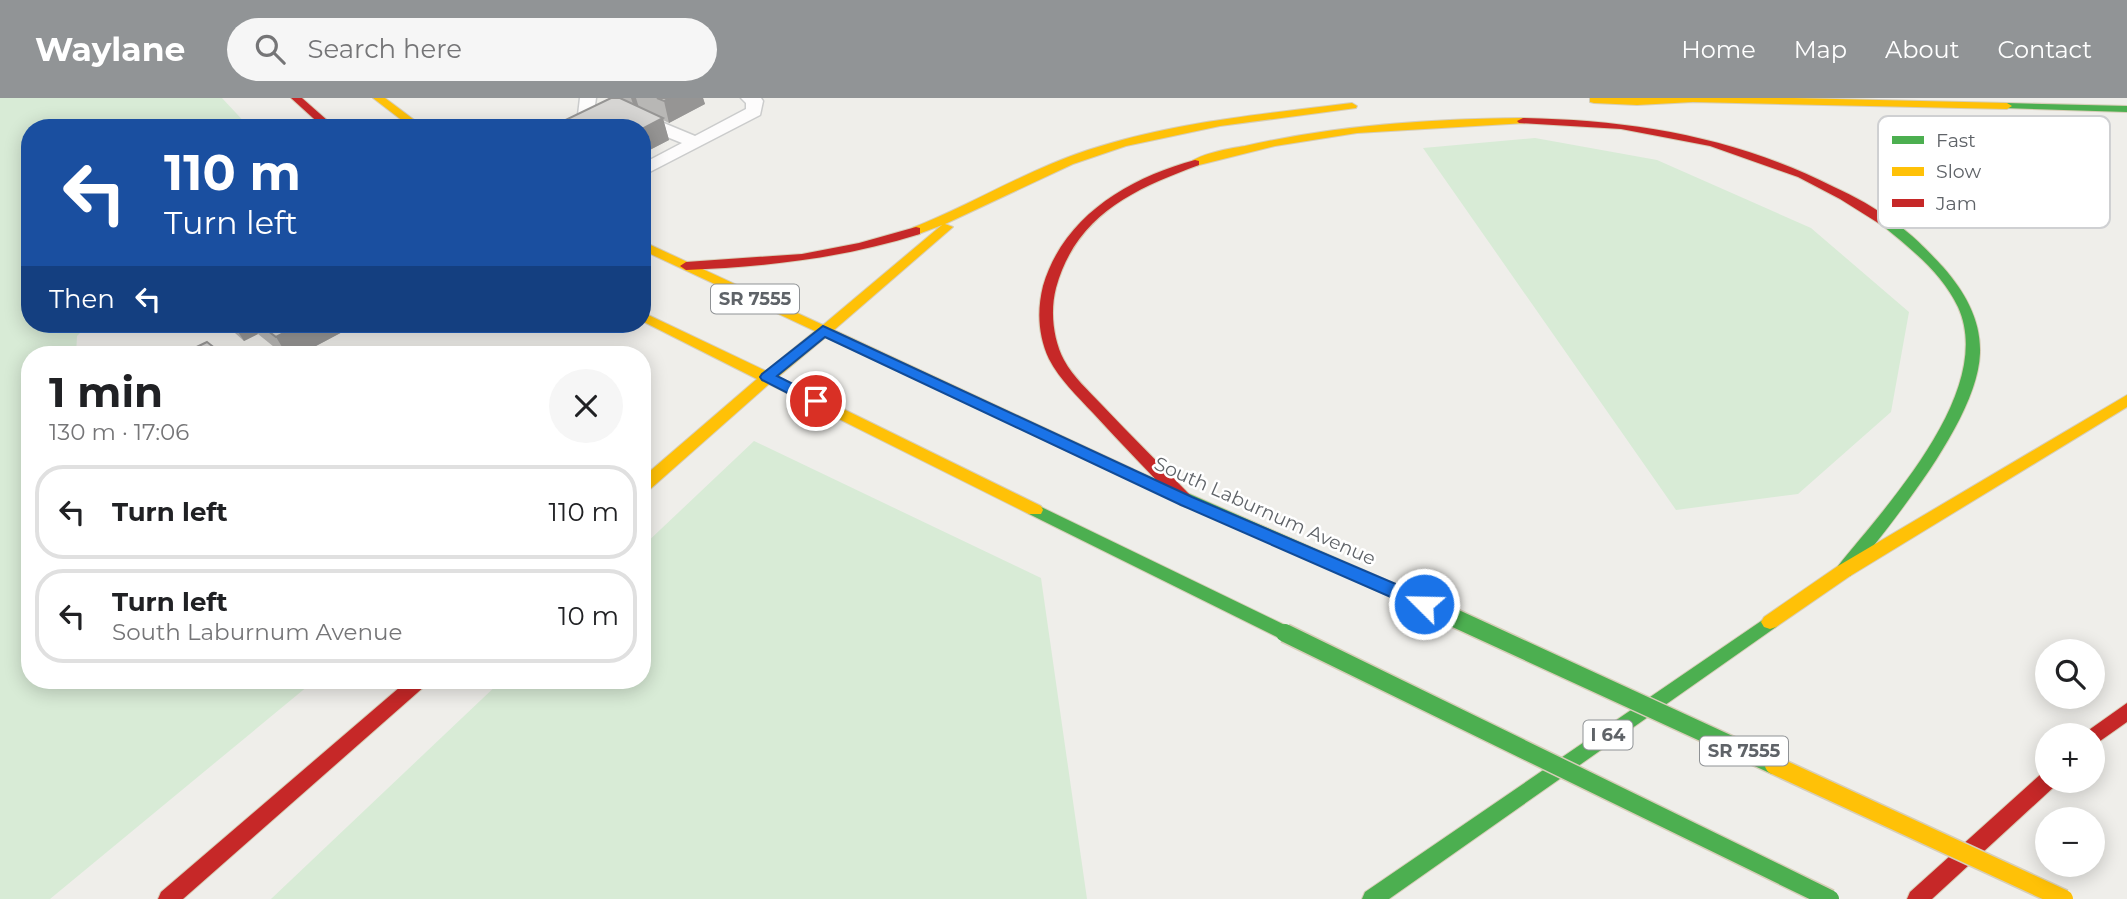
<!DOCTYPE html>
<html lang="en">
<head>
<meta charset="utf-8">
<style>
  body { margin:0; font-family:Montserrat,sans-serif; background:#f6f6f6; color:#202124; height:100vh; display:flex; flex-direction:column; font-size:26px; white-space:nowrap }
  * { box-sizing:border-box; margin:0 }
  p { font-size:23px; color:#757577 }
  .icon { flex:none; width:38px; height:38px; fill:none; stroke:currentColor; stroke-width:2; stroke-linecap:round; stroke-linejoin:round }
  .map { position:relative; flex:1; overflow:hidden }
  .panel { position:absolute; left:21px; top:248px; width:630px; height:343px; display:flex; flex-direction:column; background:#fff; border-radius:28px; box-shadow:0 4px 18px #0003 }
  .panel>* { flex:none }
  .top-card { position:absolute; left:21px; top:21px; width:630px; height:214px; border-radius:28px; box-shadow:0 4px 18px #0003; background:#1a4fa0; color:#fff; overflow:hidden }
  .fabs { position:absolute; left:2035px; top:541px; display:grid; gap:14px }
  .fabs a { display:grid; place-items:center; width:70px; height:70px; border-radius:50%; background:#fff; box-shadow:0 4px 18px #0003; font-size:35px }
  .pin { position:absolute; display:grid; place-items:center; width:60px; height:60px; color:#fff; margin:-30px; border:4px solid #fff; border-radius:50%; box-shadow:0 2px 7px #0007 }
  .me { position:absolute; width:77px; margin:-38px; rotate:293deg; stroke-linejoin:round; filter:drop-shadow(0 0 5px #0008) }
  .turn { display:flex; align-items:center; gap:24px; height:147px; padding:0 28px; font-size:32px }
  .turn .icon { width:91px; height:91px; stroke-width:2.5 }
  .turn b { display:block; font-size:49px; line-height:60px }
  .then { display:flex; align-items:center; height:66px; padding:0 28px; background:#0003; gap:14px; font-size:26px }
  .round { display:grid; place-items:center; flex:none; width:74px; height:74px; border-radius:37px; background:#f6f6f6 }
  .summary { display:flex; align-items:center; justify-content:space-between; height:119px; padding:0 28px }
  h1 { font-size:42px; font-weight:700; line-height:52px }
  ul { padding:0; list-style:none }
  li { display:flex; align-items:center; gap:21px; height:94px; margin:0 14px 10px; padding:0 14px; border:4px solid #e0e0e0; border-radius:28px }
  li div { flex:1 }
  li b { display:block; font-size:26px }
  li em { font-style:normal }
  header { display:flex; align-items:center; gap:42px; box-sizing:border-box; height:98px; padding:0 35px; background:#919496; color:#fff }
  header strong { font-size:33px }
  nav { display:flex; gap:38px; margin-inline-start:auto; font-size:24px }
  .search { width:490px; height:63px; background:#f6f6f6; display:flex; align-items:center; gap:18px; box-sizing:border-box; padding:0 24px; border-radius:38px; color:#757577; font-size:26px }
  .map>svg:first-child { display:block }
  .green { fill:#d8ebd6 }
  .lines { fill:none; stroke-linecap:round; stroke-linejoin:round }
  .lane-casing { stroke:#cbcccc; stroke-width:3 }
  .fast-casing { stroke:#d7ceb8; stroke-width:2 }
  .slow-casing { stroke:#d7ceb8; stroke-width:2 }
  .jam-casing { stroke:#d7ceb8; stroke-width:2 }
  .lane { fill:#fdfcfc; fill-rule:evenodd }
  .fast { fill:#4caf50; fill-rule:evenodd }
  .slow { fill:#ffc107; fill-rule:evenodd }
  .jam { fill:#c62828; fill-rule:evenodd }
  .fast-bridge-casing { stroke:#d7ceb8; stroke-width:21; stroke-linecap:butt }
  .slow-bridge-casing { stroke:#d7ceb8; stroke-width:21; stroke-linecap:butt }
  .fast-bridge { stroke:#4caf50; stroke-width:18 }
  .slow-bridge { stroke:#ffc107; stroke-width:18 }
  .wall { fill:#b8b7b5 }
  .shaded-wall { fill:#969594 }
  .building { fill:#d6d5d3; stroke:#969594; stroke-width:2 }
  .route { fill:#1a73e8; stroke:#114b97; stroke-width:2 }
  .labels { text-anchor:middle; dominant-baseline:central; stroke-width:5; stroke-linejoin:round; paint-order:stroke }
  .shield { fill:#fff; stroke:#8f9295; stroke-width:2 }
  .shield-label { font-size:18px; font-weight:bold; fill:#5f6368 }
  .street-label { font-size:19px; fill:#5f6368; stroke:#fff }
  .key { fill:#fff; stroke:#cfd0d2; stroke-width:2 }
  .key-label { font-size:19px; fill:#5f6368 }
</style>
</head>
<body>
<header>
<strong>Waylane</strong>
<div class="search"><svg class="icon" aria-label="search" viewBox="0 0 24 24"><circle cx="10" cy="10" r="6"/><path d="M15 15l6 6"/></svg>Search here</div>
<nav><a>Home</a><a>Map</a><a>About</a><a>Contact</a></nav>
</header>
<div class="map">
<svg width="2127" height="801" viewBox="0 0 2127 801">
  <rect width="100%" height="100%" fill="#efeeea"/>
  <path class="green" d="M0 0H222L250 30H30V226H89L77 238 76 257H30V583H314L50 801H0Z
    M1535 40 1657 62 1811 130 1909 214 1891 314 1798 396 1676 412 1423 50Z
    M754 343 1041 480 1087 801H271L501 583H642V449Z"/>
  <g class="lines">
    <defs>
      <path id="lane" d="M580 0H596L593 21 587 22 578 17Z
        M741 0H761L763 3 760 17 642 78V66L682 45 630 24 627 20 630 16H642L695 38 746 11V5Z"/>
      <path id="fast" d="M2007 5 2127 8V14L2003 10 2002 8Z
        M1887 121C1904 127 1931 156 1943 169 1965 194 1981 222 1980 255 1978 322 1891 425 1850 478H1838L1836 473 1838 468C1886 408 1996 292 1958 209 1942 175 1911 151 1883 128V122Z
        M1128 369 1430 501 1433 506 1430 511 1424 513 1418 511 1123 379 1120 375 1123 371Z
        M1035 406 1291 530 1294 535 1291 540 1285 542 1279 540 1029 416 1027 412 1029 408Z
        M1770 517 1776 519 1779 524 1776 529 1389 801H1362L1365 794Z"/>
      <path id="slow" d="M373 0H385L425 30H412Z
        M1590 0H1793L2007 5 2012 8 2007 11 1693 4 1637 7 1594 5 1590 4Z
        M1352 5 1357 8 1356 10 1220 28 1126 48 1073 66 945 126 953 129 834 232 1133 371 1136 375 1133 379H1123L826 239 778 279 1041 408 1043 412 1041 416H1029L769 286 648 393 642 395V380L757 281 642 223V214L766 273 815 233 642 152V143L823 227 942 127 916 137 912 136V130C971 107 1027 72 1088 52 1173 24 1263 16 1352 5Z
        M1523 20 1529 23 1527 25 1357 35 1275 48 1195 68 1189 65C1202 55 1228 51 1245 48 1337 27 1429 21 1523 20Z
        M2127 297V309L1850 478 1776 529 1770 531 1764 529 1761 524 1764 519 1838 468Z"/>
      <path id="jam" d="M291 0H302L336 30H324Z
        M1523 20C1632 22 1736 39 1834 89 1853 98 1878 110 1893 125L1891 128H1883L1840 101 1798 79 1710 48 1621 31 1519 25 1517 23Z
        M1195 62 1199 63V67C1134 91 1076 117 1056 190 1050 213 1053 241 1064 262 1073 279 1089 293 1102 307 1131 338 1162 368 1192 399L1194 403 1186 409 1180 407C1151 376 1121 346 1093 315 1077 298 1060 282 1049 261 1038 238 1037 212 1043 188 1063 119 1128 80 1195 62Z
        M916 129 920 130V136C843 160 766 169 686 172L680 168 686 164 802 156 859 145Z
        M407 583H428L425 588 183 801H158L161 794Z
        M2127 605V624L2093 648V637H2085L2086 634Z
        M2048 674V682H2057L2055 688 1932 801H1907L1910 794 2041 676Z"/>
    </defs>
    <use href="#lane" class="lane-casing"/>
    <use href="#fast" class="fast-casing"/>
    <use href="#slow" class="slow-casing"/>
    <use href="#jam" class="jam-casing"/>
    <use href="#lane" class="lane"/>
    <use href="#fast" class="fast"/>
    <use href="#slow" class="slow"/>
    <use href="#jam" class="jam"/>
    <defs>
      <path id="fast-bridge" d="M1424 506 1774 667
        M1285 535 1830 801"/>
      <path id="slow-bridge" d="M1774 667 2064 801"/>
    </defs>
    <use href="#fast-bridge" class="fast-bridge-casing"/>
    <use href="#slow-bridge" class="slow-bridge-casing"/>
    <use href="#fast-bridge" class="fast-bridge"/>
    <use href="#slow-bridge" class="slow-bridge"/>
  </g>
  <path class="wall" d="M610 0H703L705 6 669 25 663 22 669 42 642 56V30H556L555 27Z
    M228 226H345L348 231 299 257H284L258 236 244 243 235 235Z"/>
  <path class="shaded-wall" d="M631 0H636L639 10 635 12Z
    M670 0H703L705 6 669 25 664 3Z
    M663 20 669 42 642 56V31Z
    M233 226H251L258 236 244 243Z
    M301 226H345L348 231 299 257H287L276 239Z
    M216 251 220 257H204Z"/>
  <path class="building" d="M611 0H620L663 20 642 31 560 30 555 27Z
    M657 0H670L664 3Z
    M259 226H301L276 239Z
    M207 244 216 251 204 257 182 256Z"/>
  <path class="route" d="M823 228 1192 399 1431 501 1433 506 1431 511H1418L1181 407 825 239 777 278 821 300 824 303 821 307H811L762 282 760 279 762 276Z"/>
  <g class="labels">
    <g class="shield">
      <rect x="711" y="186.5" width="88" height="29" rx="5"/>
      <rect x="1583.5" y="622.5" width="49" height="29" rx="5"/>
      <rect x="1700" y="638.5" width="88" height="29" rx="5"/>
    </g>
    <g class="shield-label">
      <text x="755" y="201">SR 7555</text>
      <text x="1608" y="637">I 64</text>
      <text x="1744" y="653">SR 7555</text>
    </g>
    <g class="street-label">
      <text transform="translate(1265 413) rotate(24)">South Laburnum Avenue</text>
    </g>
  </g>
  <rect x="1878" y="18" width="232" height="112" rx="10" class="key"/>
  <rect x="1892" y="38" width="32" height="8" fill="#4caf50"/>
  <rect x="1892" y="69" width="32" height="9" fill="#ffc107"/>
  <rect x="1892" y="101" width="32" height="8" fill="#c62828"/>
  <g class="key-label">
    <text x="1936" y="49">Fast</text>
    <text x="1936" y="80">Slow</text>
    <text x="1936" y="112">Jam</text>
  </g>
</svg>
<div class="fabs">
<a><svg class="icon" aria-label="search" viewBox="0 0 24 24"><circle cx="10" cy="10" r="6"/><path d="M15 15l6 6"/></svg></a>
<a>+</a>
<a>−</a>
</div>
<div class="pin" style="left:816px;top:303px;background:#d93025"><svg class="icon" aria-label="arrive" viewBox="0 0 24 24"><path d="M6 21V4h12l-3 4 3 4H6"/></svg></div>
<svg class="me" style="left:1424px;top:506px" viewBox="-20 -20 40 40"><circle r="17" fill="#1a73e8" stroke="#fff" stroke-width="3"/><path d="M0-11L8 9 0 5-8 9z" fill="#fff"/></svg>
<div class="top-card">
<div class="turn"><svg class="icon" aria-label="left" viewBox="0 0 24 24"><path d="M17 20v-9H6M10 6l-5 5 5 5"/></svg><div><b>110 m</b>Turn left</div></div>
<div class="then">Then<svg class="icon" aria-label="left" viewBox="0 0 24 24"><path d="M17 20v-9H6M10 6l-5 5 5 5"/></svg></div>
</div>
<section class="panel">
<div class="summary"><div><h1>1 min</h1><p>130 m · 17:06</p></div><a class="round"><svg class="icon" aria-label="close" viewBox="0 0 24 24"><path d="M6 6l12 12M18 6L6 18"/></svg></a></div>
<ul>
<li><svg class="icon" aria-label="left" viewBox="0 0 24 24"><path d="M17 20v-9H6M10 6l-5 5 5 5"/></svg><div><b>Turn left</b></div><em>110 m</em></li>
<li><svg class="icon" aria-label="left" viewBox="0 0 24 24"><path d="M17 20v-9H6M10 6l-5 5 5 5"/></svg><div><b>Turn left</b><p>South Laburnum Avenue</p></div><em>10 m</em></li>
</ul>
</section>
</div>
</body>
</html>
